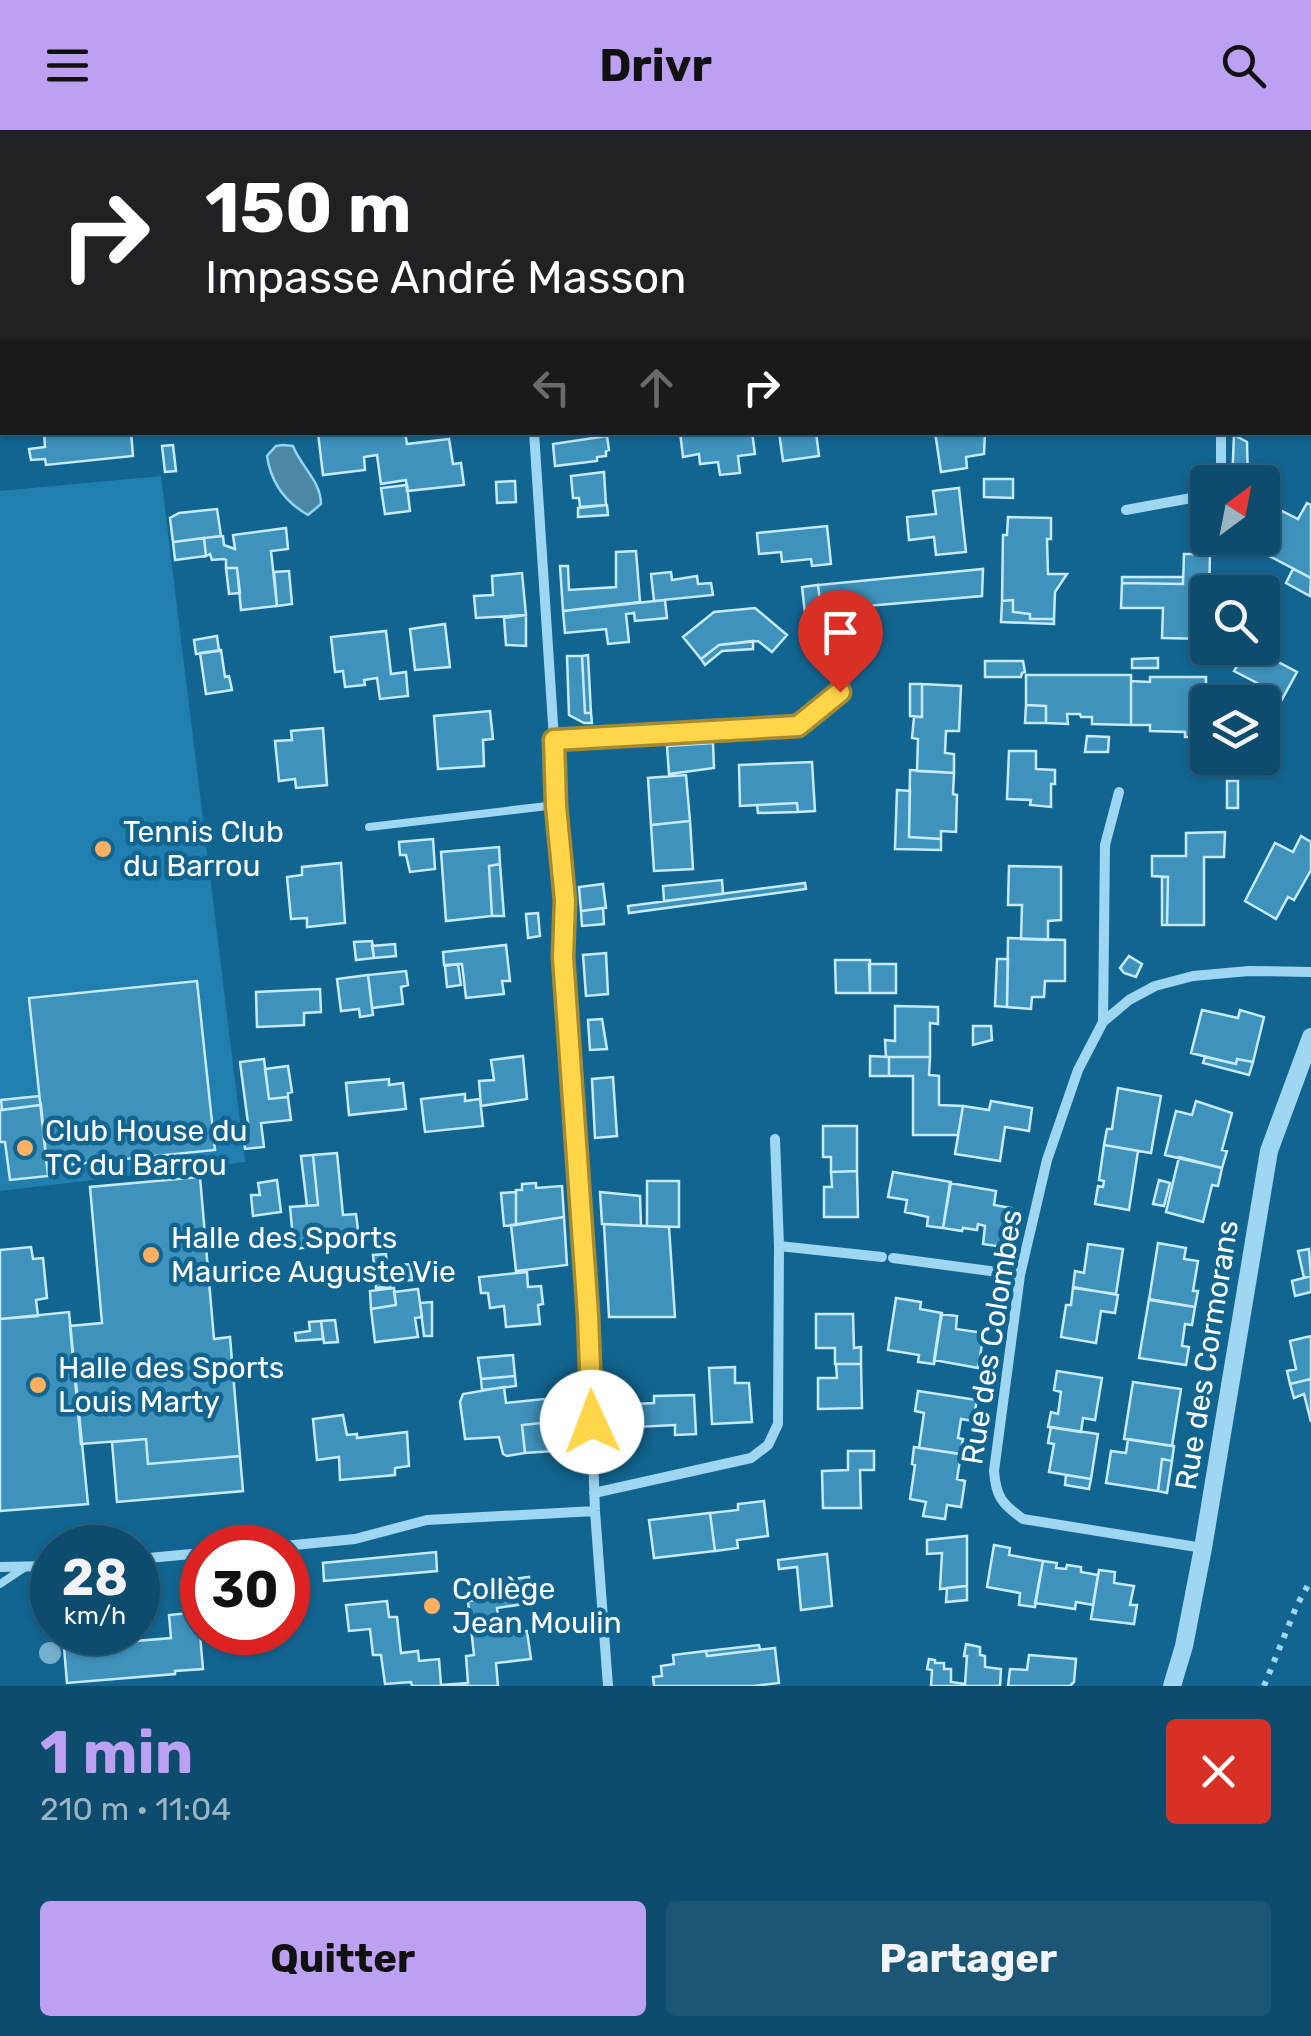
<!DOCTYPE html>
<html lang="fr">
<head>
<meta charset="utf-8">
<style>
  body { margin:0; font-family:Rubik,sans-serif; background:#1c5675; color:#f1f3f6; height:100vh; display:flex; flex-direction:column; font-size:38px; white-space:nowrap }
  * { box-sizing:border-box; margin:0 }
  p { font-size:32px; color:#9bb4c2 }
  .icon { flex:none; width:55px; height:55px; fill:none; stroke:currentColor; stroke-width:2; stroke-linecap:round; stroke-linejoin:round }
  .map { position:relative; height:1556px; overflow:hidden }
  .sheet { display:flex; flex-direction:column; background:#0e4c6d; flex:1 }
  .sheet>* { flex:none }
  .top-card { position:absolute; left:0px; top:0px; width:1312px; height:305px; box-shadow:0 2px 8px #0004,0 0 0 2px #2e6380; background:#202124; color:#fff; overflow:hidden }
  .needle { width:65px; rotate:32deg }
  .buttons { position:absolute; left:1190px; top:335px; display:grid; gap:20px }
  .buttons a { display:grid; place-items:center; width:90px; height:90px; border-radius:10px; background:#0e4c6d; box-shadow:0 2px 8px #0004,0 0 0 2px #2e6380; font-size:50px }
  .speed { position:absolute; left:30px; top:1395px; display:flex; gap:20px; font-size:50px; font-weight:700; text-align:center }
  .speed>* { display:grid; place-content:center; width:130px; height:130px; border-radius:50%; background:#0e4c6d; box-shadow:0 2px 8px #0004,0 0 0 2px #2e6380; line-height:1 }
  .speed small { font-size:25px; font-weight:400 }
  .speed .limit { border:15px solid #d22; background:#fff; color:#111 }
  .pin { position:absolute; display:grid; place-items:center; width:85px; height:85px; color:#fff; margin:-102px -42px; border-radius:50% 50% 50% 0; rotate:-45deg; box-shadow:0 0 10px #0007 }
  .pin .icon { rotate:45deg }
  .me { position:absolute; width:110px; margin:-55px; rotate:358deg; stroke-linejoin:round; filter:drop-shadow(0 0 8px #0008) }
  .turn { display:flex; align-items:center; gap:35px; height:210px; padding:0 40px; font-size:45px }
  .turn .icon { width:130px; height:130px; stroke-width:2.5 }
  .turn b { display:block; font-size:70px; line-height:85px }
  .lanes { display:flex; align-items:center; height:95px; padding:0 40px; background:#0003; justify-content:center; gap:50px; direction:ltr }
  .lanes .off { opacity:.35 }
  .round { display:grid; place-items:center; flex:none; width:105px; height:105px; border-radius:10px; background:#1c5675 }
  .head { display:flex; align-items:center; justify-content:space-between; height:170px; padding:0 40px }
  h1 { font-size:60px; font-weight:700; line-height:75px; color:#bca0f2 }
  .cta { display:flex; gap:20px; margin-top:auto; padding:20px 40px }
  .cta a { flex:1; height:115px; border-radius:10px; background:#bca0f2; color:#111; font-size:40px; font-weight:700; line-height:115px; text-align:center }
  .cta a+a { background:#1c5675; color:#f1f3f6 }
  header { display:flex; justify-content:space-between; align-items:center; height:130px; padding:0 40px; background:#bca0f2; color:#111; font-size:45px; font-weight:700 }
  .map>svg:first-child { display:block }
  .green { fill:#217faf }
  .water { fill:#4c87a6; stroke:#90d5f5; stroke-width:2.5 }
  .building { fill:#3f92bc; stroke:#c6ebfd; stroke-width:2.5 }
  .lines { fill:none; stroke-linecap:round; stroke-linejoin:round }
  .path { stroke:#9fd6f2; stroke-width:6; stroke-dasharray:5 8; stroke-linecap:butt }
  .service { stroke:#9fd6f2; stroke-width:8 }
  .minor { stroke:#9fd6f2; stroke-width:10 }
  .tertiary { stroke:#9fd6f2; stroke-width:18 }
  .tree { fill:#75afcc }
  .route-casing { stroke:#a68a30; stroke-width:25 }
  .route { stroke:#ffd54a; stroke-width:18 }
  .poi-dot { fill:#ffaf60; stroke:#126591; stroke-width:4 }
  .labels { text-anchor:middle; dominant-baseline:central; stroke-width:9; stroke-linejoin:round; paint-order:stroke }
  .poi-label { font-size:30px; fill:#fff; stroke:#126591; text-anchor:start }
  .street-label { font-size:30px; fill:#fff; stroke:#126591 }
</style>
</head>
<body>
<header><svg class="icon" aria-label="menu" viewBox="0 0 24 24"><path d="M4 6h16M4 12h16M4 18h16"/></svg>Drivr<svg class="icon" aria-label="search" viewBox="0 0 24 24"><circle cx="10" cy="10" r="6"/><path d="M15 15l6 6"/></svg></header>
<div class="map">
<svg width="1311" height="1556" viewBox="0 0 1311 1556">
  <rect width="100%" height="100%" fill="#126591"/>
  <path class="green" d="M161 346 245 1032 0 1061V361Z"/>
  <path class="water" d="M283 315 293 316C301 337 321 351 321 374L308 385C285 372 271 353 267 326L276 316Z"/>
  <path class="building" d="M44 302H131L133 326 46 335 45 329 31 330 29 319 45 317Z
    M405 302 407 314 449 309 453 334 461 333 464 355 407 361 406 350 381 354 377 325 364 327 365 340 323 345 318 303Z
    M680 302H752L755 324 738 326 740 343 720 345 718 332 700 334 699 324 683 327Z
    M779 302H816L819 326 783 331Z
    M935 302H985L984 324 966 327 967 338 941 342Z
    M1234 305 1247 312 1248 352H1232Z
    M607 306 609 320 606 321V326L597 327V331L555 336 553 314Z
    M173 315 176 341 165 342 162 316Z
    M604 342 606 375 580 377 579 368H573L571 346Z
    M984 349H1013V368L984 367Z
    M515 351 516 372 497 373 496 352Z
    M407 355 410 381 385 384 381 358Z
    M959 358 966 422 936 425 934 407 909 410 907 387 936 384 933 361Z
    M1307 373 1311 375V448L1252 417 1257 408H1262V398L1274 377 1298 389Z
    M607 375 608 385 578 387V378Z
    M217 379 221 406 173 412 170 388 179 383Z
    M1008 387 1051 388V409H1047L1048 444H1067L1055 462 1054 489H1030V484L1013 482V470L1002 471 1003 405H1007Z
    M827 396 831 434 812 436 811 429 782 432 781 422 759 424 757 403Z
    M286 398 288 419 271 421 277 476 241 480 237 438H226V430L224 429 212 430 210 424 206 426 204 408 223 406 224 415 235 419 233 405Z
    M204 408 206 426 175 430 173 412Z
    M636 421 640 472 563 481 560 436H568L569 460 616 457V422Z
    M1184 424H1210L1208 509 1162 508 1163 478H1121L1122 453 1183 454Z
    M226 438H237L240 463 229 464Z
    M983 439 982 466 821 480 818 455Z
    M1293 439 1311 448 1310 466 1286 453Z
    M289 441 292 474 277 476 274 442Z
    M671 442 672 450 697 446 698 454 711 453 713 465 654 471 651 444Z
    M522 443 526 485 476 488 474 466 493 465 492 446Z
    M1122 447H1183V454L1122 453Z
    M818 455 821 481 805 483 802 457Z
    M665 470 667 488 635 491 634 483 626 484 629 512 608 514 606 499 565 503 563 481Z
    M1013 470V482L1030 484V489H1054V494L1001 492 1002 471Z
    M755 478 787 505 772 522 758 511 719 515 701 529 683 507 714 482Z
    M526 485V516L506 515 504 488Z
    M445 494 450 537 415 540 410 499Z
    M386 501 391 544 406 542 408 566 380 569 377 548 364 550 365 555 345 557 343 541 335 542 331 507Z
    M217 506 219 521 196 524 194 510Z
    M753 511V519L722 521 705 535 701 529 719 515Z
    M1248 518H1252L1297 542 1268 595 1262 592V572H1249L1259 554 1234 541Z
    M221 520 225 547 229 546 232 560 206 564 200 523Z
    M588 525 591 583H585L582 526Z
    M567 526H582L585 583H591L592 593H584L569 585Z
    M1158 528V538H1132V529Z
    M985 531H1023L1025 542 1022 543 1021 547H985Z
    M1026 545H1131V595L1092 594V587H1081L1080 584H1067L1068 594 1046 593V576L1026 575Z
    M1150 547H1206V607H1185V602L1150 601V595H1131V551L1150 552Z
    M910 554H922V587L910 586Z
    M922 554 961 556 959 601H946L945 623 954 624V643L917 641 918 609 912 608 914 587H922Z
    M1026 575 1046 576V593H1025Z
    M490 581 493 609 483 610 484 636 438 639 434 586Z
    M323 598 327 655 296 658 295 649 279 651 275 611 292 610 291 601Z
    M1087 606 1109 607 1108 622H1085Z
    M713 613 714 638 669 644 667 616Z
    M1009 621H1036V639L1055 640V654H1051V677L1030 675 1031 670 1007 669Z
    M812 632 815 681 798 682 797 673 740 676 739 635Z
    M910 640 954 643 953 664 957 665 956 702 941 701V709L909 707Z
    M686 645 690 691 651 695 648 648Z
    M1227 651H1238V678H1227Z
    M897 660 910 661 909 707 941 709V720L895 719Z
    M797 673 798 682 758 683 757 675Z
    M690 691 693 739 654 741 651 695Z
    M1225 702 1224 727H1204V795H1167L1168 747 1152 746V726H1186V703Z
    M1301 706 1311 712V740L1294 770 1288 767 1276 789 1245 771 1275 713 1293 722Z
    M433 709 435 739 410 742 406 725H400L399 712Z
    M499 717 500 734 489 736 492 786 446 791 441 722Z
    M341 733 345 793 307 797V788L291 789 287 747 302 745V737Z
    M500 734 504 786H492L489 736Z
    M1009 736 1061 737V790L1048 791V810L1021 809 1022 775H1008Z
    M1162 747H1168L1167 795H1162Z
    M722 750 723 764 664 771 663 756Z
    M805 753 806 759 629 783 628 776Z
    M603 754 606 778 581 781 579 757Z
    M603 778 604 794 582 796 581 781Z
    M538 783 540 806 528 808 526 784Z
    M1008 808 1065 810V851H1045L1044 867H1032L1031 879 1007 877Z
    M372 811 374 828 356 830 354 812Z
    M395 814 396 826 374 828 372 816Z
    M506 815 510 851H502L504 864 466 868 462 834 444 835 443 822Z
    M606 823 608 864 586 866 583 825Z
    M1129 826 1142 834 1136 847 1124 843 1120 838Z
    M997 829H1008L1007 877 995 876Z
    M835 830H870V863H836Z
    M458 834 461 855 447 857 445 836Z
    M869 834H896V863H870Z
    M406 841 408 855 401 857 403 874 372 878 368 845Z
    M368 845 373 885 360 887 359 879 341 881 337 849Z
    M197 851 215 1020 47 1037 29 868Z
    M320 859 321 882 304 883V895L257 897 256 862Z
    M895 876 938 877V894L930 893V927H886L885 910 895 911Z
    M1202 880 1238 888 1240 880 1264 887 1253 932 1237 929 1236 934 1191 923Z
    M602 889 607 919 590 920 588 890Z
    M973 896H991L992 910 973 915Z
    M523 926 527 969 481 976 479 951 494 950 491 930Z
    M870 926 889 927V946H870Z
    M889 927H930L929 945 939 946V975L963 976 958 1005H913V946H889Z
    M1205 927 1236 934 1237 929 1253 932 1249 945 1203 933Z
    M264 929 269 969 288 967 291 990 261 993 264 1017 245 1019 242 994 248 993 240 932Z
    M288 936 292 962 288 963V967L269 969 265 939Z
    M613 947 617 1006 595 1008 592 949Z
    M389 949V955L403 953 406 979 349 985 346 953Z
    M1118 958 1161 966 1151 1023 1104 1015 1107 999H1112Z
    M465 964V971L480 969 483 996 425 1002 421 969Z
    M39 966 41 975 2 980 1 970Z
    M991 971 1032 978 1029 1001 1005 997 1000 1031 955 1024 963 976 989 980Z
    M1196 971 1232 983 1222 1020 1227 1021 1222 1038 1165 1025 1176 981 1192 985Z
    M41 975 48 1046 10 1050 5 1012H0V980Z
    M823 996H857V1041L831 1042V1027H823Z
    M1104 1015 1138 1021 1129 1080 1095 1074 1098 1056 1103 1057 1104 1051 1099 1050Z
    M337 1023 343 1085 356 1084 358 1100 345 1102V1110L322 1112 323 1116 294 1119 290 1077 318 1075 313 1025Z
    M313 1025 318 1075 307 1076 301 1026Z
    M1179 1027 1222 1038 1218 1056 1212 1055 1203 1092 1166 1082Z
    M857 1041 858 1087H824V1057H832L831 1042Z
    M893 1042 951 1052 943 1098 927 1096 928 1087 905 1082 907 1070 888 1067Z
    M200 1047 214 1209 230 1207 240 1326 148 1334 146 1309 81 1314 70 1196 102 1193 90 1057Z
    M277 1050 281 1082 253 1086 251 1065H260L258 1053Z
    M1159 1050 1170 1053 1164 1076 1153 1074Z
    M647 1051H679V1097L647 1096Z
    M536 1053V1058L562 1056 564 1087 516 1095V1060H522V1054Z
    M950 1053 996 1061 994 1075 1011 1078 1006 1109 996 1116 983 1114 985 1096 978 1094 977 1100 963 1098 962 1101 943 1098Z
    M516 1062V1095L504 1096 501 1063Z
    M600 1062 640 1066 641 1096 602 1094Z
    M564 1087 567 1135 516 1141 511 1095Z
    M604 1094 669 1097 675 1187H609Z
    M1158 1113 1186 1118 1184 1129 1198 1131 1193 1161H1198L1195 1177 1149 1170Z
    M1088 1114 1123 1119 1116 1164 1073 1158 1075 1141 1084 1143Z
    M31 1117 33 1129 43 1128 47 1168 36 1170 38 1186 0 1189V1120Z
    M1309 1119 1311 1146 1304 1148 1298 1121Z
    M386 1124 387 1137 410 1134 412 1150 389 1152 390 1156 376 1158 373 1125Z
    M527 1142 528 1157 541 1156 543 1174 538 1175 540 1194 506 1197 504 1176 490 1178 488 1163H481L479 1147Z
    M1311 1146V1162L1295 1166 1292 1151Z
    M1073 1157 1118 1165 1115 1183 1101 1181 1096 1213 1061 1207 1066 1175H1071Z
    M394 1158 396 1175 371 1179 370 1161Z
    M418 1159 422 1187 415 1188 418 1207 375 1212 371 1179 396 1175 394 1162Z
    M896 1168 921 1172 920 1179 942 1183 934 1234 918 1232 919 1225 888 1220Z
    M1149 1169 1195 1177 1192 1195 1185 1194 1182 1216 1189 1217 1186 1235 1139 1228Z
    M432 1172V1206H424L420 1173Z
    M69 1182 88 1374 0 1381V1189Z
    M816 1184H853L854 1218 861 1217V1234H835V1218H816Z
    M941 1184 957 1186 956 1199 984 1203 978 1238 934 1230Z
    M335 1190 338 1212 324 1213 321 1191Z
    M321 1191 323 1209 296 1211 295 1203 310 1201 309 1192Z
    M1311 1206V1249L1290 1254 1287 1241 1296 1239 1290 1211Z
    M513 1225 515 1246 481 1249 478 1228Z
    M836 1234H861L862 1278 818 1279V1248H837Z
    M735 1237V1253H749L752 1292 712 1294 709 1238Z
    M1057 1241 1102 1248 1095 1290 1083 1288 1081 1302 1048 1297 1051 1282 1058 1284 1061 1262 1054 1260Z
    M515 1246 516 1256 482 1260 481 1249Z
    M1311 1249V1292L1304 1264 1294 1268 1290 1254Z
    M1133 1252 1181 1259 1172 1316 1124 1309Z
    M504 1257 506 1273 544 1269 550 1274 551 1292 522 1295 525 1323 507 1326 503 1324 499 1307 465 1309 460 1272 463 1264Z
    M918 1261 977 1270 973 1291 961 1289 958 1308 963 1309 960 1324 919 1318 924 1283 915 1281Z
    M694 1265 696 1304 675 1305V1295L636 1297 635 1274 654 1273V1266Z
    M343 1285 347 1305 357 1304V1308L407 1302 409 1336 395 1338V1345L340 1350 339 1327 317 1330 313 1289Z
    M551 1292 554 1321 525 1323 522 1295Z
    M1051 1297 1098 1304 1091 1349 1049 1342 1054 1314 1048 1313Z
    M146 1309 148 1334 240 1326 243 1361 117 1372 112 1312Z
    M1128 1309 1174 1316 1172 1331 1162 1329 1158 1361 1106 1353 1111 1321 1126 1323Z
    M914 1317 961 1324 957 1349 965 1351 961 1377 947 1375 945 1389 923 1386 926 1372 910 1369 915 1335 912 1334Z
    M848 1321H874V1340H860L861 1378H823L822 1341 848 1340Z
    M1162 1329 1172 1331 1167 1363 1158 1361Z
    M1066 1345 1091 1349 1089 1359 1065 1355Z
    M764 1371 768 1406 737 1410 738 1418 715 1421 710 1383 738 1380V1374Z
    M710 1383 715 1421 654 1428 649 1390Z
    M967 1406V1456L940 1459 942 1423 927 1424V1410Z
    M994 1415 1010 1418 1009 1425 1043 1431 1035 1477 1019 1475 1020 1463 987 1457Z
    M436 1422 437 1441 324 1451 323 1433Z
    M827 1424 832 1476 801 1480 797 1437 779 1439 778 1430Z
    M1043 1431 1057 1433 1056 1438 1066 1439 1067 1435 1081 1437V1442L1098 1445 1093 1475 1076 1472 1075 1479 1035 1473Z
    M1099 1440 1115 1442 1114 1453 1134 1456 1130 1475H1137L1134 1494 1091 1489Z
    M529 1447 531 1473 497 1478 500 1503 527 1501 531 1529 496 1533 498 1556H412L411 1552 385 1554 381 1525H373L370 1499 349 1501 346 1475 387 1471 389 1487H397L401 1523 418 1521 419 1531 439 1529 441 1555 468 1553 466 1526 474 1525 468 1471 476 1470 474 1454Z
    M967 1456V1470L946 1472 947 1458Z
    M198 1482 203 1539 175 1541V1544L67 1553 64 1517 171 1508 169 1485Z
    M966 1514 980 1517V1525L985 1526V1537L1001 1539 1000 1556H931L932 1540 927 1539 929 1529 935 1530V1533H944V1539H951V1552L965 1554 967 1526H964Z
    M759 1515 760 1520 707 1526 706 1521Z
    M775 1518 779 1553 753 1556H654L653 1547 662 1546 661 1536 674 1534 673 1525 706 1521 707 1526Z
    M1029 1525 1076 1529 1074 1552 1070 1556H1008L1010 1539 1027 1540Z"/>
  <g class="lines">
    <path class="path" d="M1264 1556 1297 1475 1311 1450"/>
    <path class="service" d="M369 697 556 675
      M0 1454 24 1438"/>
    <path class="minor" d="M330 2 331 0
      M529 2V0
      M534 302 554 609 556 675 565 771 563 827 588 1185 595 1381 608 1556
      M1217 352 1221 339V302
      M1126 380 1208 365
      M554 609 798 596 839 562
      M1103 892 1105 715 1119 662
      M779 1116 882 1127
      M893 1128 1020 1145
      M594 1363 751 1328 768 1315 778 1294 779 1116 775 1009
      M264 1418 355 1409 427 1390 595 1381
      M1203 1418 1023 1389C1002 1374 996 1367 994 1341L1020 1145 1047 1030 1078 940 1103 892 1129 870 1155 856 1193 846 1249 841 1311 842
      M138 1429 202 1423
      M0 1437 52 1436"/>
    <path class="tertiary" d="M837 0 852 2
      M663 2 681 0
      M1310 148 1311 149
      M0 272 2 270
      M1172 1556 1184 1516 1203 1418 1269 1021 1311 907"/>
  </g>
  <circle class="tree" cx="50" cy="1523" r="11"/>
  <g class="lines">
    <defs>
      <path id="route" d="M592 1292 588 1185 563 827 565 770 556 676 554 610 798 596 840 562"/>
    </defs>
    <use href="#route" class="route-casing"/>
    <use href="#route" class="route"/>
  </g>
  <g class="poi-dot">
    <circle cx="103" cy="719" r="10"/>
    <circle cx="25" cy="1018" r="10"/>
    <circle cx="151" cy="1125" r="10"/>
    <circle cx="38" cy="1255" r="10"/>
    <circle cx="432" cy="1476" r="10"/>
  </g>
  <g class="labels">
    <g class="poi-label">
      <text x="123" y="702">Tennis Club<tspan x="123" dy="34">du Barrou</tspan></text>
      <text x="45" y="1001">Club House du<tspan x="45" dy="34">TC du Barrou</tspan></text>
      <text x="171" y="1108">Halle des Sports<tspan x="171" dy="34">Maurice Auguste Vie</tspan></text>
      <text x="58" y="1238">Halle des Sports<tspan x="58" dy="34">Louis Marty</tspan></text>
      <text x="452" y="1459">Collège<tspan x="452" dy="34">Jean Moulin</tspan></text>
    </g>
    <g class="street-label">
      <text transform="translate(992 1207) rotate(-81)">Rue des Colombes</text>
      <text transform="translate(1207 1225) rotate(-81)">Rue des Cormorans</text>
    </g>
  </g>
</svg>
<div class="buttons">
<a><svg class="needle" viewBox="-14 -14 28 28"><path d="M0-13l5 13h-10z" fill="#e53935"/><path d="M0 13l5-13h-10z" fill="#9bb4c2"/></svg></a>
<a><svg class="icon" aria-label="search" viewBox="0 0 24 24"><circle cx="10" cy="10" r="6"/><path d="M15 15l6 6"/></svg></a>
<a><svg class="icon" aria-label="layers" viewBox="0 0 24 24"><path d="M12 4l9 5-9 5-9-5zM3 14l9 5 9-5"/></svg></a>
</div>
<div class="speed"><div>28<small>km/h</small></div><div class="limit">30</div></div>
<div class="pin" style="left:840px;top:562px;background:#d93025"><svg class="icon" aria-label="arrive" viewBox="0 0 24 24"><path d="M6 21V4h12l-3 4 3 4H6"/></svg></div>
<svg class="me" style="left:592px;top:1292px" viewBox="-20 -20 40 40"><circle r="19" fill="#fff"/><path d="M0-13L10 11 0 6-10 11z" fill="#ffd54a"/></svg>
<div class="top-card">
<div class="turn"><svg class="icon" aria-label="right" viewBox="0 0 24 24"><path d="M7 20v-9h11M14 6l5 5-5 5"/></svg><div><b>150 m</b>Impasse André Masson</div></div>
<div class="lanes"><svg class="icon off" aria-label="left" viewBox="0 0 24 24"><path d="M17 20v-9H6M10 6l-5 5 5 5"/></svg><svg class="icon off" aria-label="ahead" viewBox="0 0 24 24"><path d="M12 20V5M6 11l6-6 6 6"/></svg><svg class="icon" aria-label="right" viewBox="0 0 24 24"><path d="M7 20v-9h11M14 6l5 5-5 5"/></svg></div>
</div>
</div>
<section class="sheet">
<div class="head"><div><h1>1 min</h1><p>210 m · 11:04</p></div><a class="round" style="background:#d93025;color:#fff"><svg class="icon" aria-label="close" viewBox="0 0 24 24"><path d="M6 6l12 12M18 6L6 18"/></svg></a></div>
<div class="cta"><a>Quitter</a><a>Partager</a></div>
</section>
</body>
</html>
